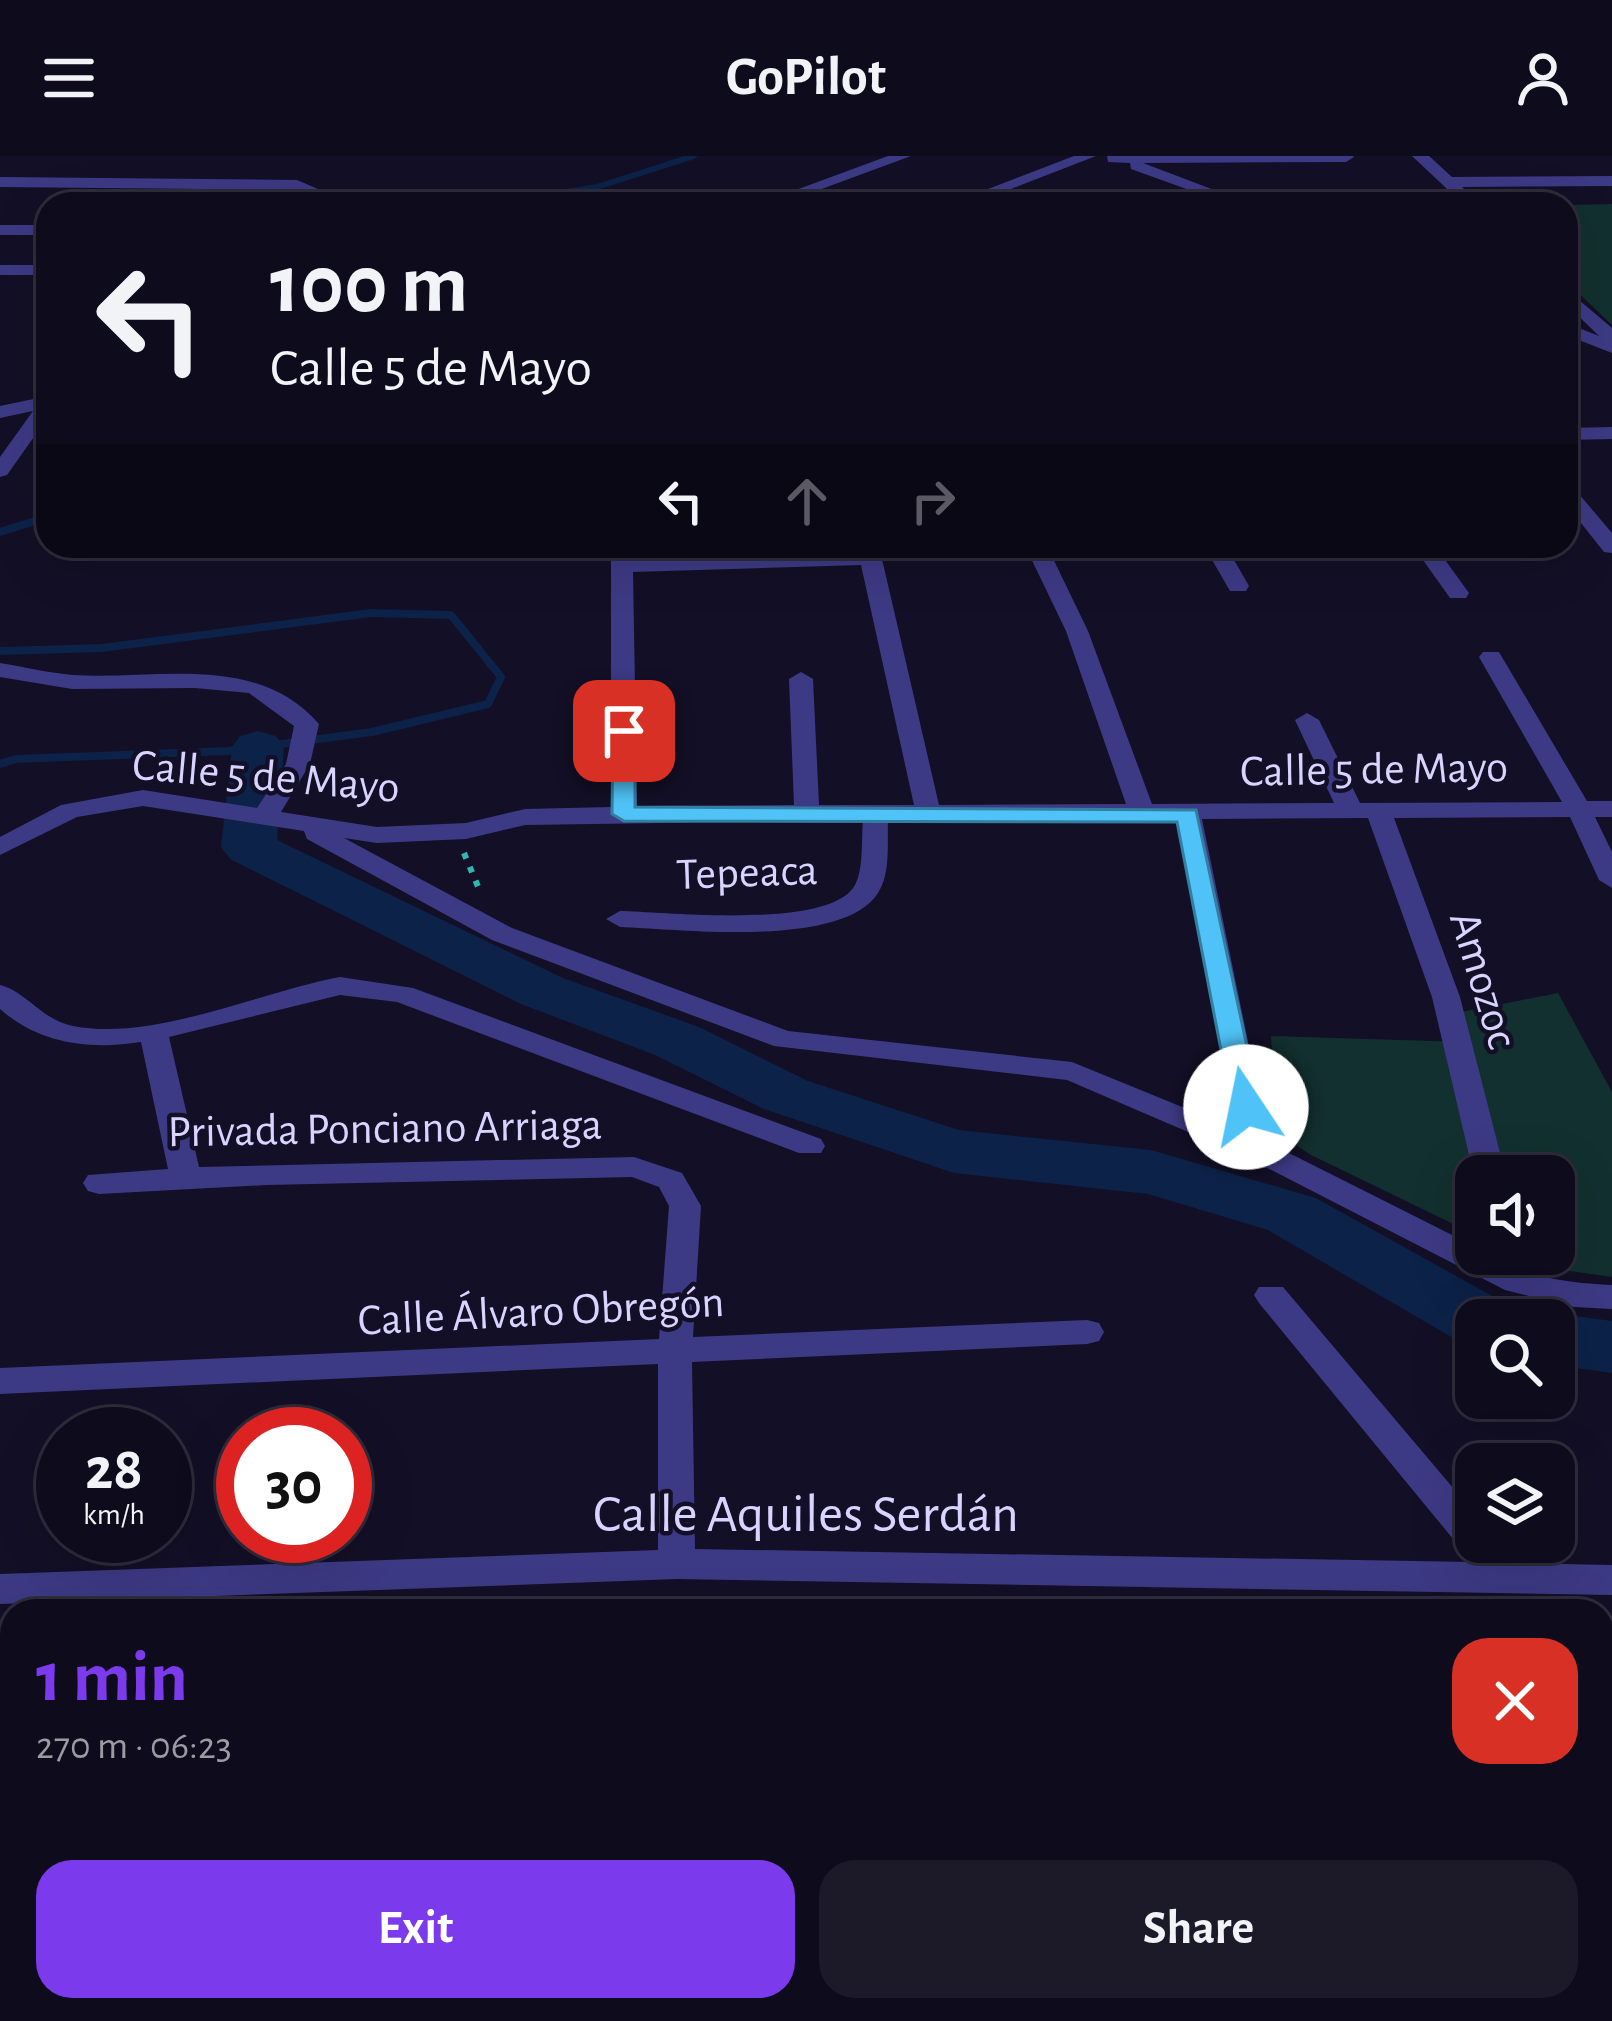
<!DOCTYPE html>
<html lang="en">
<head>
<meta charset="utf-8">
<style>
  body { margin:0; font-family:"Alegreya Sans",sans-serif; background:#1c1929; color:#f1f3f6; height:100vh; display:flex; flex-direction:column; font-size:45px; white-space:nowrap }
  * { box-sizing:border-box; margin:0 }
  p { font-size:39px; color:#9b9ba3 }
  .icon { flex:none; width:66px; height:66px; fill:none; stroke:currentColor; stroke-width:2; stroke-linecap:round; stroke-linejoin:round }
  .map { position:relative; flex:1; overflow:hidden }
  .drawer { position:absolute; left:0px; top:1443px; width:1614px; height:423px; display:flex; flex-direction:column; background:#0e0b1c; border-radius:36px 36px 0 0; box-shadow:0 12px 48px #0002,0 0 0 3px #2e2b3b }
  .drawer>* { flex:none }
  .banner { position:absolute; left:36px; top:36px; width:1542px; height:366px; border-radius:36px; box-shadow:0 12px 48px #0002,0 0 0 3px #2e2b3b; background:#0e0b1c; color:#f1f3f6; overflow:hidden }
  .buttons { position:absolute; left:1455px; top:999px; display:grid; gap:24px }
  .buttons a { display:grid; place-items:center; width:120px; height:120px; border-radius:24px; background:#0e0b1c; box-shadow:0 12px 48px #0002,0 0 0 3px #2e2b3b; font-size:60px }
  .speed { position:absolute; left:36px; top:1251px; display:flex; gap:24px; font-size:60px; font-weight:700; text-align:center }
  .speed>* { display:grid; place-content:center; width:156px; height:156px; border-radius:50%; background:#0e0b1c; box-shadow:0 12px 48px #0002,0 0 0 3px #2e2b3b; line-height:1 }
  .speed small { font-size:30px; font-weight:400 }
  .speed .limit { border:18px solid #d22; background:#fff; color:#111 }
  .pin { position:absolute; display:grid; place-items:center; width:102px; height:102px; color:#fff; margin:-51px; border-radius:24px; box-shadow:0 6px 18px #0006 }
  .me { position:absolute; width:132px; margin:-66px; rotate:349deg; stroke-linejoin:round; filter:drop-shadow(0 0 9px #0008) }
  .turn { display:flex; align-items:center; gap:42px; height:252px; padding:0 36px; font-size:54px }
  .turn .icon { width:156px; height:156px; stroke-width:2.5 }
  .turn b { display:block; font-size:84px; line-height:102px }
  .lanes { display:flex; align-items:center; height:114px; padding:0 36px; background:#0003; justify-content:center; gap:60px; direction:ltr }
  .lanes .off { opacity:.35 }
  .round { display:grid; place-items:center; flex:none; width:126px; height:126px; border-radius:36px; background:#1c1929 }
  .overview { display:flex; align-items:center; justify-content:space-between; height:204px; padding:0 36px }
  h1 { font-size:72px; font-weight:700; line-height:90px; color:#7c3aed }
  .button { display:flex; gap:24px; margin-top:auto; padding:24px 36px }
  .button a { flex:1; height:138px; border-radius:36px; background:#7c3aed; color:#fff; font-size:48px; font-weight:700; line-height:138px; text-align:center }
  .button a+a { background:#1c1929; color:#f1f3f6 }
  header { display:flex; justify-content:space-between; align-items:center; height:156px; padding:0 36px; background:#0e0b1c; font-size:54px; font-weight:700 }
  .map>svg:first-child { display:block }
  .green { fill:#12302f }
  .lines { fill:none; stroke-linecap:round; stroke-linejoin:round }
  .stream-far1 { stroke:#0c2248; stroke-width:6 }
  .stream { stroke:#0c2248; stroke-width:8 }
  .river { fill:#0c2248; fill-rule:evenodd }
  .path { stroke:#2fb8b0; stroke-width:6; stroke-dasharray:6 9; stroke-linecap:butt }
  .minor { fill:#3d3a85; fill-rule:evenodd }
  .route { fill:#4fc3f7; stroke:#337fa1; stroke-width:3 }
  .labels { text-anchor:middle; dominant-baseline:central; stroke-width:9; stroke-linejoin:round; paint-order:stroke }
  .street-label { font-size:45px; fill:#d9d4ff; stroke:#130f26 }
  .near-street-label { font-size:54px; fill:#d9d4ff; stroke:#130f26 }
</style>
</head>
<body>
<header><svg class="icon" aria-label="menu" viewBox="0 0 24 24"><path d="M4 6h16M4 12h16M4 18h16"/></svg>GoPilot<svg class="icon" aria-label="person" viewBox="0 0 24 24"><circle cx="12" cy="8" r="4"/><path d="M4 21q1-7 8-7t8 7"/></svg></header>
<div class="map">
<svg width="1612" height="1865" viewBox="0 0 1612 1865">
  <rect width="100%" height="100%" fill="#130f26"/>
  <path class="green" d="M1612 48V169L1566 125V49Z
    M1558 837 1612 936V1121L1542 1111 1516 1098H1554V1020H1476V1079L1311 999 1277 977 1271 880 1465 886 1461 856Z"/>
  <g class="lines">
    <path class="stream-far1" d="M361 48 371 41 463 48
      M493 48 597 31 694 0"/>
    <path class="stream" d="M0 376 48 361
      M0 495 102 492 371 457 451 459 501 521 488 548 372 576 228 595 16 603 0 608"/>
    <path class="river" d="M258 575 276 580 284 591 277 684 563 822 699 871 808 925 959 974 1151 994 1316 1042 1503 1146 1513 1164H1476V1189L1453 1182 1268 1074 1148 1038 954 1017 764 953 655 899 521 848 230 703 221 691 232 591 240 580Z
      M1554 1157 1612 1165V1217L1554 1209V1164H1531Z"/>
    <path class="path" d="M464 697 479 733"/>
    <path class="minor" d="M888 0H911L781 48H758Z
      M1074 0H1096L972 48H949Z
      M1107 0H1353L1354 1 1346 6 1143 7 1251 48H1228L1131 13 1130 7 1108 6Z
      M1412 0H1429L1452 21 1612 20V30L1462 31 1480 48H1463Z
      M0 21 297 24 332 39 327 48H311L315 41 295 34 0 31Z
      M0 69H48V79H0Z
      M0 109H48V119H0Z
      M1566 133 1612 172V197L1566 179V167L1599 180 1566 148Z
      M48 240V261L7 319 0 321V301L33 255 0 262V250Z
      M1612 271V283L1566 284V272Z
      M1566 329 1573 331 1612 377V397L1604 396 1566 348Z
      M611 390H633V403L859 396 857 390H879L939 649 1126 648 1066 475 1025 390H1047L1088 475 1152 648 1334 647 1295 564 1307 557 1319 564 1360 647 1562 646 1479 501 1483 496H1499L1587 645H1612V661H1595L1612 696V732L1599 724 1570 661 1394 662 1460 841 1506 1020H1474L1432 841 1368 662 1202 663 1269 987 1476 1091V1098C1497 1098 1512 1112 1532 1118 1559 1125 1585 1128 1612 1129V1153L1574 1151 1505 1134 1244 1000 1067 924 774 890 492 784 307 683 304 675 143 650 77 661 0 699V681L61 649 143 634 257 652 286 608 294 570 249 537 195 532 72 533 0 521V507C24 511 49 517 73 519 158 524 256 496 319 568L310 608 281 656 377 671 466 667 525 653 611 651ZM861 409 914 649H819L813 523 801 516 789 523 794 649 637 650 633 416ZM1133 663 1143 667 1176 663 1236 973 1072 906 788 875 512 772 344 682 377 687 466 683 525 669 863 664C861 684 864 712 855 729 831 774 666 756 620 755L606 763 620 771C680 773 842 793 878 737 891 717 887 687 888 664Z
      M1204 390H1226L1249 430 1246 435H1230Z
      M1413 390H1435L1469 437 1466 442H1450Z
      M340 821 413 832 821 983 825 990 821 997H799L397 846 340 839 169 881 199 1011 634 1001 682 1017 701 1050 693 1181 1087 1164 1099 1167 1104 1176 1099 1185 1087 1188 692 1206 695 1393 1472 1406 1259 1147 1254 1139 1259 1131H1283L1476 1359V1386H1499L1517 1407 1612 1409V1439L677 1423 0 1448V1418L658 1394V1208L0 1238V1212L659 1183 669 1050 659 1031 632 1021 266 1029 99 1038 88 1035 83 1027 88 1019 168 1013 141 886C89 894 40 888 0 853V829C27 836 42 864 73 870 152 886 260 836 340 821Z
      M1602 1710H1612V1748H1602Z"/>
  </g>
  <path class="route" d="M624 569 635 575V651L1196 654 1260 951 1246 960 1232 951 1177 666 624 665 612 658 613 575Z"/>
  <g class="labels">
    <g class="street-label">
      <text transform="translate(1374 614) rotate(-1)">Calle 5 de Mayo</text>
      <text transform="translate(266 621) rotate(5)">Calle 5 de Mayo</text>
      <text transform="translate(747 717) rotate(-2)">Tepeaca</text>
      <text transform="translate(1483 824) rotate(73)">Amozoc</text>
      <text transform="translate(385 973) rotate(-1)">Privada Ponciano Arriaga</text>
      <text transform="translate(541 1156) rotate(-3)">Calle Álvaro Obregón</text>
    </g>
    <g class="near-street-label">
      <text x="806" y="1359">Calle Aquiles Serdán</text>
    </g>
  </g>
</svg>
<div class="buttons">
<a><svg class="icon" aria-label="sound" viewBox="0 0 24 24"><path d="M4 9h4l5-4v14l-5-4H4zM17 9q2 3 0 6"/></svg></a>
<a><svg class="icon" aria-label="search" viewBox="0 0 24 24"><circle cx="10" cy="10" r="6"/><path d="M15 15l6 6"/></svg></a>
<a><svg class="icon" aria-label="layers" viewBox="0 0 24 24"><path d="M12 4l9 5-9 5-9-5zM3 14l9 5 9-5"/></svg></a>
</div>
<div class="speed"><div>28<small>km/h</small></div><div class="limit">30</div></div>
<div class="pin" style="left:624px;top:575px;background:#d93025"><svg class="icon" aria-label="arrive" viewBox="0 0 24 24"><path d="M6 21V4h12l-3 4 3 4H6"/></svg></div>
<svg class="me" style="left:1246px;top:951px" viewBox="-20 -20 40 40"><circle r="19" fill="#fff"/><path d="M0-13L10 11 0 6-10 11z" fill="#4fc3f7"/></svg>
<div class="banner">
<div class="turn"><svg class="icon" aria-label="left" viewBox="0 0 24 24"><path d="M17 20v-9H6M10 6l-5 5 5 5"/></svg><div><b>100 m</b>Calle 5 de Mayo</div></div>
<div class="lanes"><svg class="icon" aria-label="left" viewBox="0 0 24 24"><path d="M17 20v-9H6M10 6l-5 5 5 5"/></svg><svg class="icon off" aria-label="ahead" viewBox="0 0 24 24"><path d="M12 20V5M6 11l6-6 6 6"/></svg><svg class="icon off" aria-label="right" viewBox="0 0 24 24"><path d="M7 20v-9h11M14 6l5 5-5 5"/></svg></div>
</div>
<section class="drawer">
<div class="overview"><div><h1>1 min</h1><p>270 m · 06:23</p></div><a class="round" style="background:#d93025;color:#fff"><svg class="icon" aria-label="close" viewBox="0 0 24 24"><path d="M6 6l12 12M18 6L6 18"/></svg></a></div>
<div class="button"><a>Exit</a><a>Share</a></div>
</section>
</div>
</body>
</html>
